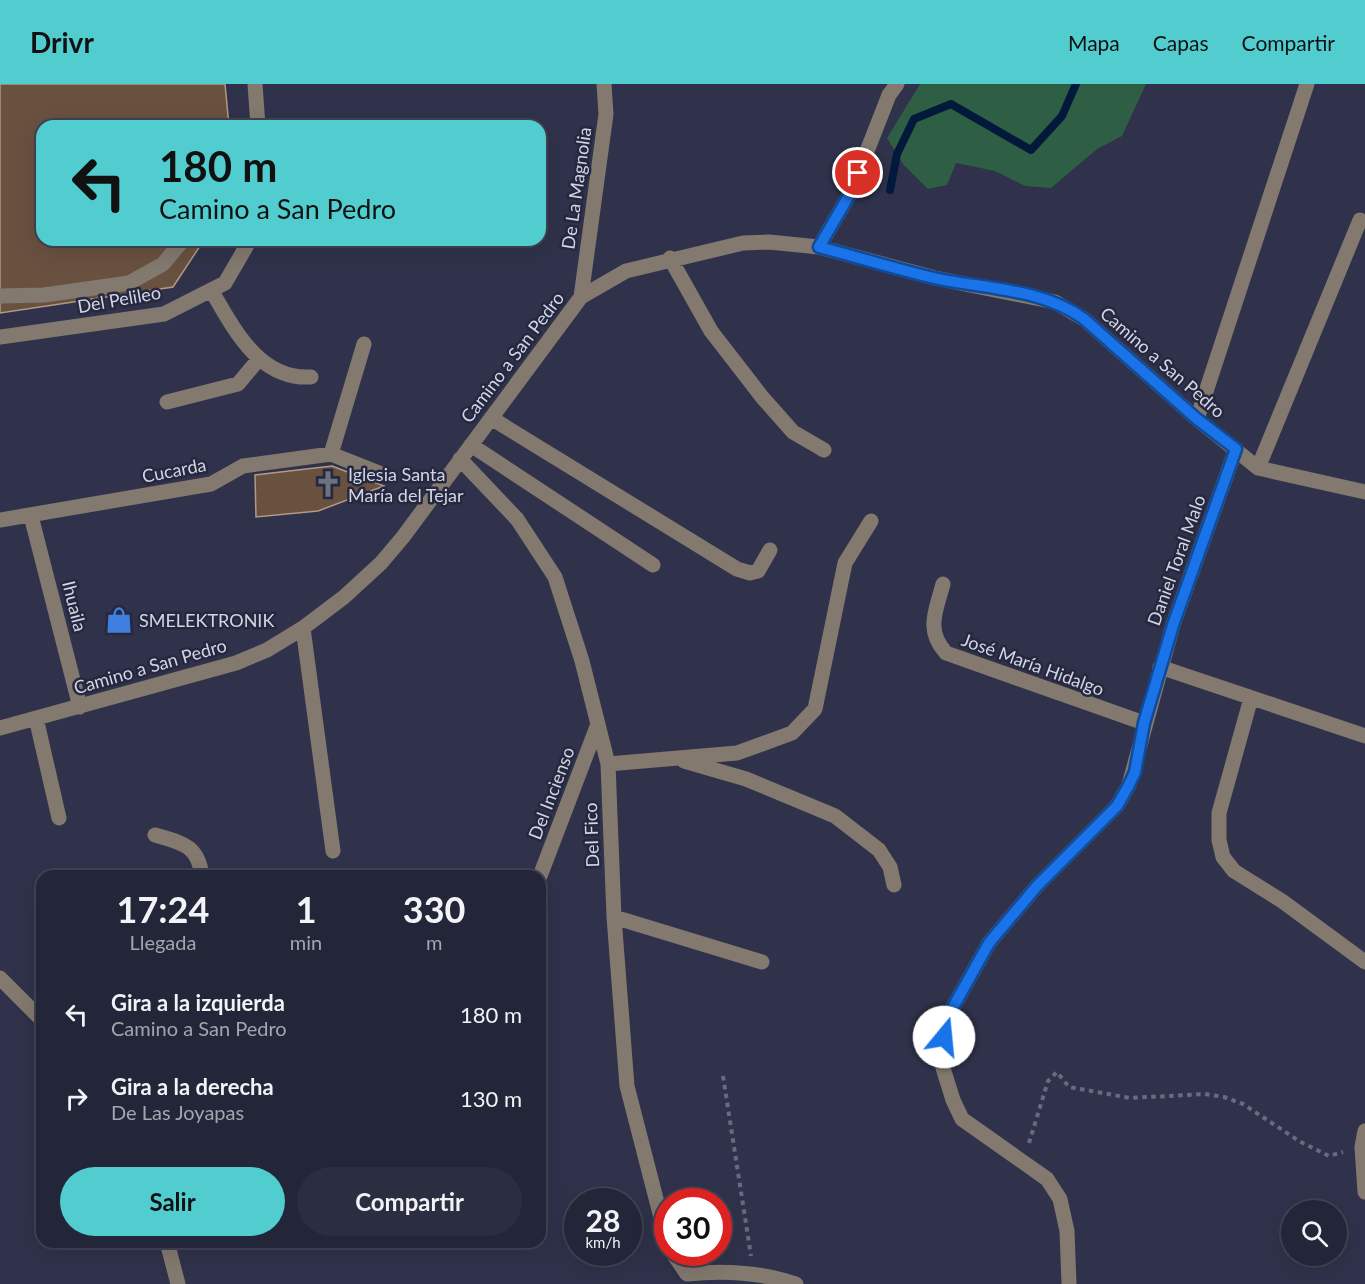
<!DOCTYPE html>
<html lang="es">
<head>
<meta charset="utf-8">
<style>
  body { margin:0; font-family:Lato,sans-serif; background:#2b2e40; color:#f1f3f6; height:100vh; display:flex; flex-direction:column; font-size:22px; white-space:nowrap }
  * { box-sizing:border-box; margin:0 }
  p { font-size:20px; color:#a3a5ae }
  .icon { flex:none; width:33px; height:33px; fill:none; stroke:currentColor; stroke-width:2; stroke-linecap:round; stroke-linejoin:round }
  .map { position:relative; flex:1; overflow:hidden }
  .panel { position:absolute; left:36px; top:786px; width:510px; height:378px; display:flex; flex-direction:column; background:#232638; border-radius:18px; box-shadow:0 6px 24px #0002,0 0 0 2px #404353 }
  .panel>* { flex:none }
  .guide { position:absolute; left:36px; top:36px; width:510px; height:126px; border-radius:18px; box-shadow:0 6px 24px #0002,0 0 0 2px #404353; background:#52cdcf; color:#111; overflow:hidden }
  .buttons { position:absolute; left:1281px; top:1116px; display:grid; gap:12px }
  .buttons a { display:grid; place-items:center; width:66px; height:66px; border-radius:50%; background:#232638; box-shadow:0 6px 24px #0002,0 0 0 2px #404353; font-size:30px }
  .speed { position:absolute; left:564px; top:1104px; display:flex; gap:12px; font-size:30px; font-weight:700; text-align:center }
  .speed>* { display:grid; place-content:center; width:78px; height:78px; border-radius:50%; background:#232638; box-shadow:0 6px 24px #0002,0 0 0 2px #404353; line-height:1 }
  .speed small { font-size:15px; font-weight:400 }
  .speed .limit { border:9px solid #d22; background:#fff; color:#111 }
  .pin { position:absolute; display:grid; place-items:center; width:51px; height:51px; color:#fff; margin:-26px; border:3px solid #fff; border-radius:50%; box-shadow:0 2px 6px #0007 }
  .me { position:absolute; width:66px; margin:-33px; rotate:17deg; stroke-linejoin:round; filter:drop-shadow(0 0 4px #0008) }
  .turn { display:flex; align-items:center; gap:21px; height:126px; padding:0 24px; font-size:27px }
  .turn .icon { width:78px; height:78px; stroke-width:2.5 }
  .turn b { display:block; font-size:42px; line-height:51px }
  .eta { display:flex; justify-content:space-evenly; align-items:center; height:102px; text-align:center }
  .eta b { font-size:36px; font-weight:700; line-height:42px }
  .primary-button { display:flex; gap:12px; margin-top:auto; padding:12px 24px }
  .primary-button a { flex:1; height:69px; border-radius:36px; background:#52cdcf; color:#111; font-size:24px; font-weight:700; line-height:69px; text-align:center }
  .primary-button a+a { background:#2b2e40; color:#f1f3f6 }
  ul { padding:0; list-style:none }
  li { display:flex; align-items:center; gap:18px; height:84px; padding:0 24px }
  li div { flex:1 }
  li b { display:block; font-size:22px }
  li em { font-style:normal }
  header { display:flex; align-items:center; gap:36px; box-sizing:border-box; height:84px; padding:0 30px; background:#52cdcf; color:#111 }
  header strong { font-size:28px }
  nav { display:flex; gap:33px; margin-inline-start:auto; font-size:21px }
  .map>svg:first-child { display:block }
  .green { fill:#2e5e44 }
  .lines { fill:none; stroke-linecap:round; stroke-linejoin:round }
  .stream { stroke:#03193c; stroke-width:8 }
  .building { fill:#695140; stroke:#b29885; stroke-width:1.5 }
  .path { stroke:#686b80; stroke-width:4; stroke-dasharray:4.5 4.5; stroke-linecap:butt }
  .minor { stroke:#83796f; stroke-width:15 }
  .route-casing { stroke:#114b97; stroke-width:15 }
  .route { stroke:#1a73e8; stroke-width:10 }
  .labels { text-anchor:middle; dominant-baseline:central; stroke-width:5; stroke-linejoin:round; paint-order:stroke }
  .street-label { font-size:18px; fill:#d2d5e4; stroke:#25283f }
  .poi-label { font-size:18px; fill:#d2d5e4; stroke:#25283f; text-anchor:start }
</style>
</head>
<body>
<header>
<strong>Drivr</strong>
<nav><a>Mapa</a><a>Capas</a><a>Compartir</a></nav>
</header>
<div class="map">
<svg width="1365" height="1200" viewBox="0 0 1365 1200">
  <rect width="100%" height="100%" fill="#2f324a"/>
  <path class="green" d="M920 0H1146L1122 52 1097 65 1051 104 1025 102 995 87 956 79 947 101 928 105 903 80 887 54Z"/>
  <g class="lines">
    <path class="stream" d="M890 106 897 70 914 35 951 20 1031 66 1062 32 1076 0"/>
  </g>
  <path class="building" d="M0 0H225L229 42H42V156H204L173 203 0 229Z
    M332 382 384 402 318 427 256 433 255 391Z"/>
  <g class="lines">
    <path class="path" d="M723 992 751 1172
      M1029 1059 1048 997 1057 988 1069 1003 1130 1014 1205 1010 1224 1013 1243 1020 1299 1057 1329 1072 1343 1068"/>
    <path class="minor" d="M255 0 258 42
      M819 163 851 108 889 11 897 0
      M670 174 711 247 762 313 793 348 824 366
      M211 206C234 245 259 296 311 293
      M0 212 44 211 129 199 163 180 183 156
      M581 213 606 30 604 0
      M0 253 164 230 225 199 250 156
      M167 318 238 300 258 276
      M491 334 737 485 750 489 758 487 770 466
      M1197 335 1307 0
      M471 361 653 481
      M331 370 364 260
      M460 375 517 435 555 493 582 577 608 680 614 833 627 1002 668 1161
      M1258 384 1360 136
      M31 432 80 623
      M0 436 211 400 243 382 331 370 384 391
      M943 500C936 527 925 546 946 569L1144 639
      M303 544 333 767
      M1160 583 1365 652
      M1251 614 1219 729V756L1223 773 1234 787 1282 817 1365 878
      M36 634 59 734
      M0 644 236 579 267 566 303 544 344 513 381 479 403 453 581 213 626 187 743 159 769 158 819 163 935 194 1055 218 1084 235 1197 335 1258 384 1365 408
      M684 677 746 695 835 732 879 766 890 783 894 801
      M608 680 737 669 792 649 815 625 845 479 871 437
      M155 751C182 759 198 761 202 792
      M540 792 598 640
      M614 833 762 878
      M0 894 42 936
      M1365 1047 1362 1063 1365 1108
      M167 1158 178 1200
      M672 1168 687 1190
      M687 1190C725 1186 760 1188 796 1200
      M1069 1200 1067 1147 1060 1115 1047 1095 962 1035 953 1016 943 984V953L947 934 989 859 1037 802 1117 722 1129 701 1173 541 1236 365"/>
  </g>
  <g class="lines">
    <defs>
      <path id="route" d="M858 89 851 108 819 163C857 173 896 185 934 194 984 205 1042 204 1084 235L1197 335 1236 365 1173 541 1144 639 1135 688 1129 701 1117 722 1037 802 989 859 947 934 944 953"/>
    </defs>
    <use href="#route" class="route-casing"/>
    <use href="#route" class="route"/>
  </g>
  <defs>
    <symbol id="church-bare" viewBox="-9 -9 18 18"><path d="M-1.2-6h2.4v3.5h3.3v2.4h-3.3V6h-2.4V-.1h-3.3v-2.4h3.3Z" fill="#6b7280" stroke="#25283f" stroke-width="2.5" paint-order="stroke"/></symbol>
    <symbol id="shop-bare" viewBox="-9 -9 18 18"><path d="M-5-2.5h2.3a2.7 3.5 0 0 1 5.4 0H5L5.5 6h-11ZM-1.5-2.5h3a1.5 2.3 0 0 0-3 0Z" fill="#3f7fe0" stroke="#25283f" stroke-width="2.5" paint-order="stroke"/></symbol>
  </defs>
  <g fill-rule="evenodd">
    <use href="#church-bare" x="309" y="381" width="38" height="38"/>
    <use href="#shop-bare" x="100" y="517" width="38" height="38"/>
  </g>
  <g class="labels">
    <g class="street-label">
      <text transform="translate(576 104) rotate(-82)">De La Magnolia</text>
      <text transform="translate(119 215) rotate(-10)">Del Pelileo</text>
      <text transform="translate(512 273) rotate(-53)">Camino a San Pedro</text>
      <text transform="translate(1163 278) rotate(41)">Camino a San Pedro</text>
      <text transform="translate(174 386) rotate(-11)">Cucarda</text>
      <text transform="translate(1176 476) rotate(-70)">Daniel Toral Malo</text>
      <text transform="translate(75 522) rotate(76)">Ihuaila</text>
      <text transform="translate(1033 580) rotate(20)">José María Hidalgo</text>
      <text transform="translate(150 582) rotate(-16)">Camino a San Pedro</text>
      <text transform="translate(551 709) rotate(-69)">Del Incienso</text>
      <text transform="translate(591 751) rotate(-92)">Del Fico</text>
    </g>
    <g class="poi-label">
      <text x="348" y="390">Iglesia Santa<tspan x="348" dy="21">María del Tejar</tspan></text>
      <text x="139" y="536">SMELEKTRONIK</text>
    </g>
  </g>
</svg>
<div class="buttons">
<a><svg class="icon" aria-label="search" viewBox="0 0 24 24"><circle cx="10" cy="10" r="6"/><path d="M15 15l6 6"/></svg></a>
</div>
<div class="speed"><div>28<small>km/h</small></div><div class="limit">30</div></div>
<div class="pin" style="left:858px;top:89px;background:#d93025"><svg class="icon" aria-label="arrive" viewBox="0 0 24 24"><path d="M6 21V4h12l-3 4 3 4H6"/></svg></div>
<svg class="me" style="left:944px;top:953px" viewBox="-20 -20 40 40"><circle r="19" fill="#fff"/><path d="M0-13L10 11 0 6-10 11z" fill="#1a73e8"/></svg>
<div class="guide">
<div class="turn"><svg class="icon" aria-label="left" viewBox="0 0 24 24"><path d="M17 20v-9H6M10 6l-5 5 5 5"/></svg><div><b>180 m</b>Camino a San Pedro</div></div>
</div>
<section class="panel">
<div class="eta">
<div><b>17:24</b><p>Llegada</p></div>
<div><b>1</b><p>min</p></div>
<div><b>330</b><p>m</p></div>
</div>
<ul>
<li><svg class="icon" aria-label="left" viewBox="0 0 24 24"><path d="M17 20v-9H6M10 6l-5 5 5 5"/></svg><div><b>Gira a la izquierda</b><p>Camino a San Pedro</p></div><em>180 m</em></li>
<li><svg class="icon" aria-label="right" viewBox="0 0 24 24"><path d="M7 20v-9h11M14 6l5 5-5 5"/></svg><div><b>Gira a la derecha</b><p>De Las Joyapas</p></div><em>130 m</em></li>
</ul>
<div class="primary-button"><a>Salir</a><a>Compartir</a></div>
</section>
</div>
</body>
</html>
